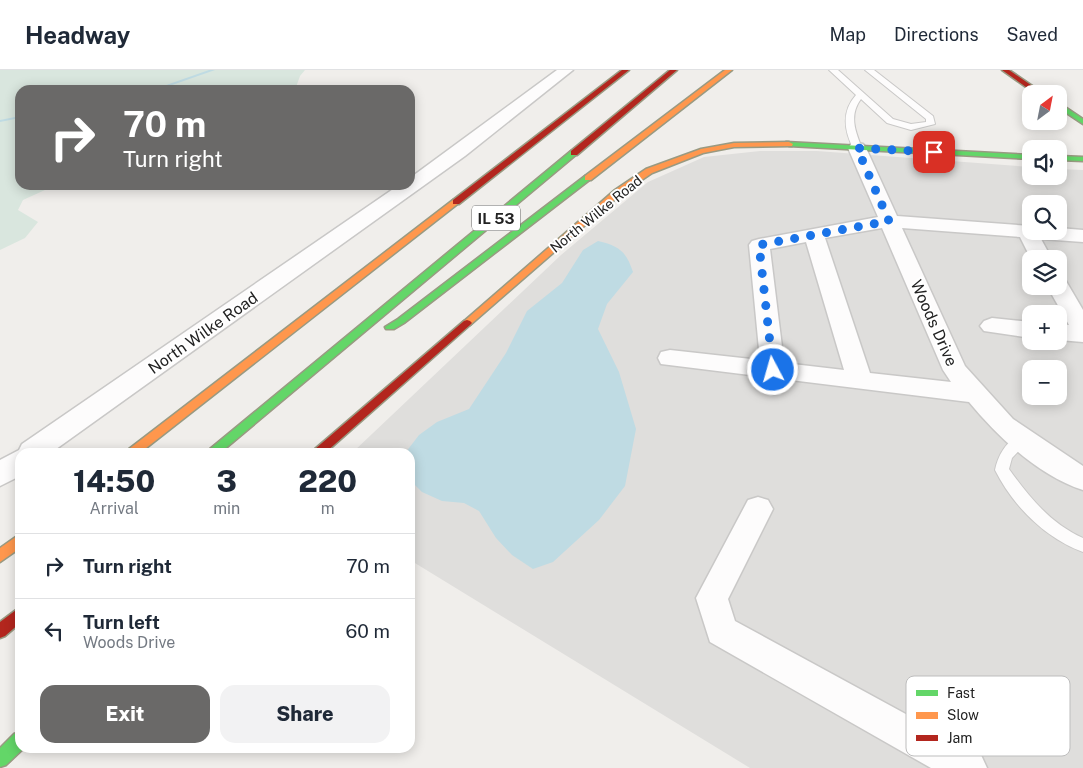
<!DOCTYPE html>
<html lang="en">
<head>
<meta charset="utf-8">
<style>
  body { margin:0; font-family:"Public Sans",sans-serif; background:#f2f2f3; color:#1f2937; height:100vh; display:flex; flex-direction:column; font-size:19px; white-space:nowrap }
  * { box-sizing:border-box; margin:0 }
  p { font-size:16px; color:#747a83 }
  .icon { flex:none; width:28px; height:28px; fill:none; stroke:currentColor; stroke-width:2; stroke-linecap:round; stroke-linejoin:round }
  .map { position:relative; flex:1; overflow:hidden }
  .panel { position:absolute; left:15px; top:378px; width:400px; height:305px; display:flex; flex-direction:column; background:#fff; border-radius:15px; box-shadow:0 2px 12px #0003 }
  .panel>* { flex:none }
  .hud { position:absolute; left:15px; top:15px; width:400px; height:105px; border-radius:15px; box-shadow:0 2px 12px #0003; background:#6a6968; color:#fff; overflow:hidden }
  .needle { width:32px; rotate:32deg }
  .buttons { position:absolute; left:1022px; top:15px; display:grid; gap:10px }
  .buttons a { display:grid; place-items:center; width:45px; height:45px; border-radius:10px; background:#fff; box-shadow:0 2px 12px #0003; font-size:25px }
  .pin { position:absolute; display:grid; place-items:center; width:42px; height:42px; color:#fff; margin:-21px; border-radius:10px; box-shadow:0 2px 8px #0006 }
  .me { position:absolute; width:55px; margin:-28px; rotate:354deg; stroke-linejoin:round; filter:drop-shadow(0 0 4px #0008) }
  .turn { display:flex; align-items:center; gap:18px; height:105px; padding:0 25px; font-size:22px }
  .turn .icon { width:65px; height:65px; stroke-width:2.5 }
  .turn b { display:block; font-size:35px; line-height:42px }
  .eta { display:flex; justify-content:space-evenly; align-items:center; height:85px; text-align:center }
  .eta b { font-size:30px; font-weight:800; line-height:35px }
  .primary-button { display:flex; gap:10px; margin-top:auto; padding:10px 25px }
  .primary-button a { flex:1; height:58px; border-radius:15px; background:#6a6968; color:#fff; font-size:20px; font-weight:800; line-height:58px; text-align:center }
  .primary-button a+a { background:#f2f2f3; color:#1f2937 }
  ul { padding:0; list-style:none }
  li { display:flex; align-items:center; gap:15px; height:65px; padding:0 25px; border-top:1px solid #e0e1e3 }
  li div { flex:1 }
  li b { display:block; font-size:19px }
  li em { font-style:normal }
  header { display:flex; align-items:center; gap:30px; box-sizing:border-box; height:70px; padding:0 25px; background:#fff; border-bottom:1px solid #e0e1e3 }
  header strong { font-size:24px }
  nav { display:flex; gap:28px; margin-inline-start:auto; font-size:18px }
  .map>svg:first-child { display:block }
  .residential { fill:#dfdedc; fill-rule:evenodd }
  .wetland { fill:#d9e6de }
  .water { fill:#bfdbe3 }
  .lines { fill:none; stroke-linecap:round; stroke-linejoin:round }
  .stream { fill:#bfdbe3; fill-rule:evenodd }
  .lane-casing { stroke:#c9c8c7; stroke-width:2 }
  .street-casing { stroke:#c9c8c7; stroke-width:3 }
  .fast-casing { stroke:#999a82; stroke-width:3 }
  .slow-casing { stroke:#999a82; stroke-width:3 }
  .jam-casing { stroke:#999a82; stroke-width:3 }
  .lane { fill:#fdfcfc; fill-rule:evenodd }
  .street { fill:#fdfcfc; fill-rule:evenodd }
  .fast { fill:#63d668; fill-rule:evenodd }
  .slow { fill:#ff974d; fill-rule:evenodd }
  .jam { fill:#b3261e; fill-rule:evenodd }
  .route { stroke:#1a73e8; stroke-width:9; stroke-dasharray:0 16.2 }
  .labels { text-anchor:middle; dominant-baseline:central; stroke-width:4; stroke-linejoin:round; paint-order:stroke }
  .far-street-label { font-size:14px; fill:#222; stroke:#fff }
  .shield { fill:#fff; stroke:#646464; stroke-width:1 }
  .shield-label { font-size:15px; font-weight:bold; fill:#222 }
  .street-label { font-size:16px; fill:#222; stroke:#fff }
  .key { fill:#fff; stroke:#bdbdbd; stroke-width:1 }
  .key-label { font-size:14px; fill:#222 }
</style>
</head>
<body>
<header>
<strong>Headway</strong>
<nav><a>Map</a><a>Directions</a><a>Saved</a></nav>
</header>
<div class="map">
<svg width="1083" height="698" viewBox="0 0 1083 698">
  <rect width="100%" height="100%" fill="#f0eeeb"/>
  <path class="residential" d="M760 81H817L1031 97V106H1059V99L1083 100V698H750L410 490V382H353L561 185 648 112 704 87ZM1031 134H1059V161H1031ZM1031 189H1059V216H1031ZM1031 244H1059V271H1031ZM1031 299H1059V326H1031Z"/>
  <path class="wetland" d="M0 0H305L300 6 295 20H20V115H56L23 130 18 140 38 152 25 168 0 180Z"/>
  <path class="water" d="M598 171C619 176 626 181 633 202L607 234 598 259 619 302 636 359 625 416 599 450 553 492 533 499 512 485 496 468 479 441 464 433 442 431 422 422 410 410V382H406L419 365 437 352 469 339 506 283 527 241 562 213 583 180Z"/>
  <g class="lines">
    <path class="stream" d="M209 0H215L158 20H152Z
      M20 46V48L0 52V50Z"/>
    <defs>
      <path id="lane" d="M829 0H838L893 49 911 54 926 52V49L865 0H874L933 46 935 54 911 60 887 53 861 29C849 45 855 61 862 78L854 80C844 61 841 42 856 25Z
        M1023 364 1028 365 1030 369 1012 388 1009 399C1029 427 1051 454 1083 468V482C1045 468 1013 436 995 400 998 385 1007 369 1023 364Z"/>
      <path id="street" d="M557 0H573L465 86 52 382H20V406L0 416V390L19 380 22 374 399 115H410V108Z
        M857 73 863 74 866 78 897 146 1031 156V161H1059V158L1083 160V172L1041 169 1052 189H1031L1020 167 902 158 965 296 1013 349 1083 396V420C1039 406 998 367 969 332L661 294 658 288 661 282 670 280 760 290 749 175 752 171 759 169 878 147 848 78 851 74ZM882 158 943 300 951 312 870 303 825 168ZM806 172 844 300 784 293 770 179Z
        M1059 209 1066 211 1083 240V272L1059 270V254L1069 255 1047 216H1059Z
        M992 248 1031 252V268L984 261 980 256 984 251Z
        M758 427 768 430 773 439 728 529 735 551 981 685 987 698H931L710 572 696 528 748 430Z"/>
      <path id="fast" d="M1059 33 1083 49V54L1059 38Z
        M786 72 1031 85V89L789 76 785 74Z
        M571 81 578 83 221 382H208L210 379Z
        M1059 86 1083 87V91L1059 90Z
        M585 106 592 108 404 253 394 259H386L385 257 398 249Z
        M20 662V678H24L6 695 0 697V678L14 664Z"/>
      <path id="slow" d="M725 0H732L591 110H585V106Z
        M789 72 793 74 792 76 734 77 703 83 652 103 621 124 470 255H464L462 253 615 120 646 99 701 79 734 73Z
        M453 130 460 132 141 382H127L129 379Z
        M20 464V478L0 492V478Z"/>
      <path id="jam" d="M622 0H629L459 134H453V130Z
        M670 0H677L577 85H571V81Z
        M1002 0H1009L1044 24H1036Z
        M467 250 470 251 472 253 470 255 326 382H313L315 379 464 251Z
        M20 537V553L5 566 0 568V552Z"/>
    </defs>
    <use href="#lane" class="lane-casing"/>
    <use href="#street" class="street-casing"/>
    <use href="#fast" class="fast-casing"/>
    <use href="#slow" class="slow-casing"/>
    <use href="#jam" class="jam-casing"/>
    <use href="#lane" class="lane"/>
    <use href="#street" class="street"/>
    <use href="#fast" class="fast"/>
    <use href="#slow" class="slow"/>
    <use href="#jam" class="jam"/>
  </g>
  <g class="lines">
    <path class="route" d="M773 300 759 175 889 151 857 78 934 82"/>
  </g>
  <g class="labels">
    <g class="far-street-label">
      <text transform="translate(596 144) rotate(-39)">North Wilke Road</text>
    </g>
    <rect class="shield" x="472" y="135.5" width="48" height="25" rx="4"/>
    <g class="shield-label">
      <text x="496" y="148">IL 53</text>
    </g>
    <g class="street-label">
      <text transform="translate(934 253) rotate(66)">Woods Drive</text>
      <text transform="translate(203 263) rotate(-35)">North Wilke Road</text>
    </g>
  </g>
  <rect x="906" y="606" width="164" height="80" rx="8" class="key"/>
  <rect x="916" y="620" width="22" height="6" fill="#63d668"/>
  <rect x="916" y="642" width="22" height="7" fill="#ff974d"/>
  <rect x="916" y="665" width="22" height="6" fill="#b3261e"/>
  <g class="key-label">
    <text x="947" y="628">Fast</text>
    <text x="947" y="650">Slow</text>
    <text x="947" y="673">Jam</text>
  </g>
</svg>
<div class="buttons">
<a><svg class="needle" viewBox="-14 -14 28 28"><path d="M0-13l5 13h-10z" fill="#e53935"/><path d="M0 13l5-13h-10z" fill="#747a83"/></svg></a>
<a><svg class="icon" aria-label="sound" viewBox="0 0 24 24"><path d="M4 9h4l5-4v14l-5-4H4zM17 9q2 3 0 6"/></svg></a>
<a><svg class="icon" aria-label="search" viewBox="0 0 24 24"><circle cx="10" cy="10" r="6"/><path d="M15 15l6 6"/></svg></a>
<a><svg class="icon" aria-label="layers" viewBox="0 0 24 24"><path d="M12 4l9 5-9 5-9-5zM3 14l9 5 9-5"/></svg></a>
<a>+</a>
<a>−</a>
</div>
<div class="pin" style="left:934px;top:82px;background:#d93025"><svg class="icon" aria-label="arrive" viewBox="0 0 24 24"><path d="M6 21V4h12l-3 4 3 4H6"/></svg></div>
<svg class="me" style="left:773px;top:300px" viewBox="-20 -20 40 40"><circle r="17" fill="#1a73e8" stroke="#fff" stroke-width="3"/><path d="M0-11L8 9 0 5-8 9z" fill="#fff"/></svg>
<div class="hud">
<div class="turn"><svg class="icon" aria-label="right" viewBox="0 0 24 24"><path d="M7 20v-9h11M14 6l5 5-5 5"/></svg><div><b>70 m</b>Turn right</div></div>
</div>
<section class="panel">
<div class="eta">
<div><b>14:50</b><p>Arrival</p></div>
<div><b>3</b><p>min</p></div>
<div><b>220</b><p>m</p></div>
</div>
<ul>
<li><svg class="icon" aria-label="right" viewBox="0 0 24 24"><path d="M7 20v-9h11M14 6l5 5-5 5"/></svg><div><b>Turn right</b></div><em>70 m</em></li>
<li><svg class="icon" aria-label="left" viewBox="0 0 24 24"><path d="M17 20v-9H6M10 6l-5 5 5 5"/></svg><div><b>Turn left</b><p>Woods Drive</p></div><em>60 m</em></li>
</ul>
<div class="primary-button"><a>Exit</a><a>Share</a></div>
</section>
</div>
</body>
</html>
